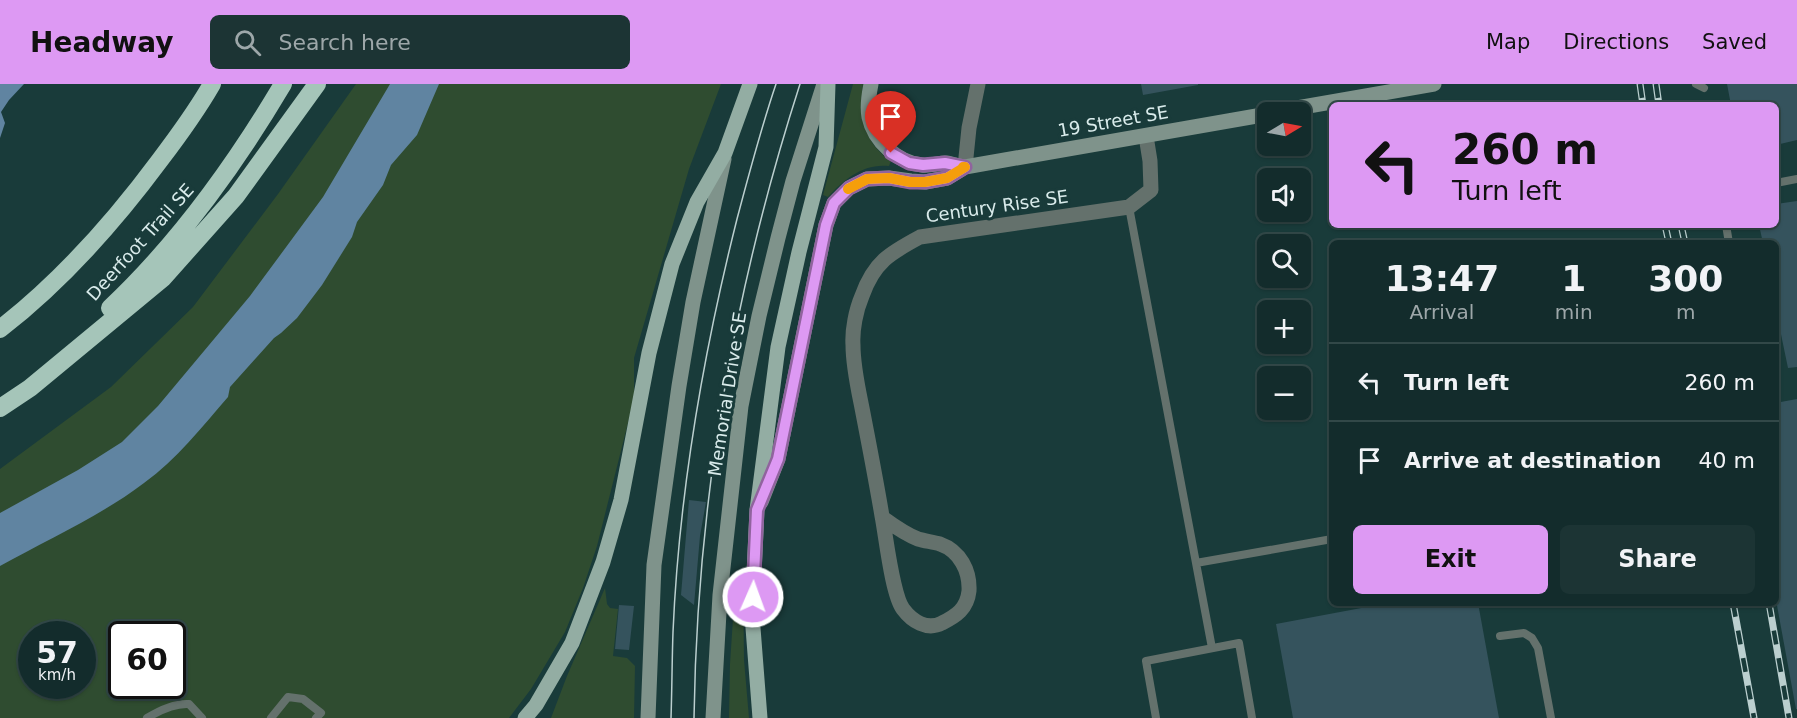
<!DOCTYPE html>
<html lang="en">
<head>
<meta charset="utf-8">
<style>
  body { margin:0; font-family:"DejaVu Sans",sans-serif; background:#1c3434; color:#f1f3f6; height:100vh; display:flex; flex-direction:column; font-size:22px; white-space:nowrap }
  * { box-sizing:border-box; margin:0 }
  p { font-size:20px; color:#9da7a9 }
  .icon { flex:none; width:33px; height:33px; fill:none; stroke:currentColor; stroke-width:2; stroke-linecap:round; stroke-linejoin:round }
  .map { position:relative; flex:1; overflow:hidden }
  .panel { position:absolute; left:1329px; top:156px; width:450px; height:366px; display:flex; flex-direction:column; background:#132c2c; border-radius:9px; box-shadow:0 2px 4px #0004,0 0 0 2px #324848 }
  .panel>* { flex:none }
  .top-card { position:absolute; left:1329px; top:18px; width:450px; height:126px; border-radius:9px; box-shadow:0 2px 4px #0004,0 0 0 2px #324848; background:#dd99f3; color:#111; overflow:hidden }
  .needle { width:39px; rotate:80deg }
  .controls { position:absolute; left:1257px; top:18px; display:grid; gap:12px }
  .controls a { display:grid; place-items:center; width:54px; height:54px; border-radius:9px; background:#132c2c; box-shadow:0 2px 4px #0004,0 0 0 2px #324848; font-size:30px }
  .speed { position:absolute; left:18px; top:537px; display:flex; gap:12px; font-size:30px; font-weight:700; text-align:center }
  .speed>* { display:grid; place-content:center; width:78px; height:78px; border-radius:50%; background:#132c2c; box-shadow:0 2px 4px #0004,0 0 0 2px #324848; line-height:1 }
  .speed small { font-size:15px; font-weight:400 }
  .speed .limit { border:3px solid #111; border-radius:9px; background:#fff; color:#111 }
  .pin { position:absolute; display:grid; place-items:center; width:51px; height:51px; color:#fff; margin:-62px -26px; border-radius:50% 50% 50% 0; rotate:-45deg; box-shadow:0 0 6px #0007 }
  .pin .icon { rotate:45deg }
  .me { position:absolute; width:66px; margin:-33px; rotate:2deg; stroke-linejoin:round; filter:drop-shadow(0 0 4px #0008) }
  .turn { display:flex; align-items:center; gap:21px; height:126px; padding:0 24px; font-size:27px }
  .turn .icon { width:78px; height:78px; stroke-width:2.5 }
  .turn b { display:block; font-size:42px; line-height:51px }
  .eta { display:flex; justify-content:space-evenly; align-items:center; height:102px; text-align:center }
  .eta b { font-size:36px; font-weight:800; line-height:42px }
  .action { display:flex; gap:12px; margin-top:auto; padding:12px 24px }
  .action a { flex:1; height:69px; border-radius:9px; background:#dd99f3; color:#111; font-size:24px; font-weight:800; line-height:69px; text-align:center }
  .action a+a { background:#1c3434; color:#f1f3f6 }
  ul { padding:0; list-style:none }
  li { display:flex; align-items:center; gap:18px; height:78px; padding:0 24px; border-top:2px solid #324848 }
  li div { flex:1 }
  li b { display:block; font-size:22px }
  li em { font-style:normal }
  header { display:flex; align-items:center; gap:36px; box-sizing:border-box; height:84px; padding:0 30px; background:#dd99f3; color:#111 }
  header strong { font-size:28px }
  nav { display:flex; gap:33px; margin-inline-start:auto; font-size:21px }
  .search { width:420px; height:54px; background:#1c3434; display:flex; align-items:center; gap:15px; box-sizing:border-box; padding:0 21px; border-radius:9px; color:#9da7a9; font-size:22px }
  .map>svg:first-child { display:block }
  .green { fill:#2f4c30; fill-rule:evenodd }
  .water { fill:#6084a1 }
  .building { fill:#35535d }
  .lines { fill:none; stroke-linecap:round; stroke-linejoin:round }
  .lane { stroke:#64716c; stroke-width:8 }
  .street { stroke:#64716c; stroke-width:15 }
  .secondary { stroke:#7f938b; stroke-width:15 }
  .primary { stroke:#93ada3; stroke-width:15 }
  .highway { stroke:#a5c5b9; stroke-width:18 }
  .tram { stroke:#bbcfcf; stroke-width:1.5 }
  .rail-casing { stroke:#bbcfcf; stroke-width:7 }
  .rail { stroke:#193b3a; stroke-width:4.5; stroke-dasharray:14; stroke-linecap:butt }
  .route-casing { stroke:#90639e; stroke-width:15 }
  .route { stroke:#dd99f3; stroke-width:10 }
  .slow { stroke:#f59e0b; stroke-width:10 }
  .labels { text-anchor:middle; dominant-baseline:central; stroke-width:6; stroke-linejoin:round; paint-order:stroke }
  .street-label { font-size:18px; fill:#d9ebeb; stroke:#193b3a }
</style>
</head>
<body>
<header>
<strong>Headway</strong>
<div class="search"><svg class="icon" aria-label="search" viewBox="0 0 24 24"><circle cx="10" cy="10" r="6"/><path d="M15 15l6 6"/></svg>Search here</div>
<nav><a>Map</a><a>Directions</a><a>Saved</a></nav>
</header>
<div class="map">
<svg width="1797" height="634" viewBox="0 0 1797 634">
  <rect width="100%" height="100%" fill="#193b3a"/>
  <path class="green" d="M356 0H721L689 85 634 274V315L597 462 583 504 565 548 531 605 509 634H0V385L111 303 193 223 278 110ZM32 550H82V602H32ZM122 550H172V602H122Z
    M853 0H863C859 31 863 58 891 77L889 82C864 79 844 95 828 113L823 111Z
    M736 489H743L744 576 749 634H729L730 580Z
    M605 504 607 520 610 524 618 525 613 572 627 574 635 582 634 634H551L567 592Z"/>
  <path class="water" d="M0 0H24L9 16 1 28 5 39 0 54Z
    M390 0H439L417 51 391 81 383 101 357 138 352 153 322 201 297 234 281 249 274 254 230 303 228 313C202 343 177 375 144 399 102 431 47 456 0 482V429L78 386 122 358 158 322 250 212 323 113Z"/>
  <path class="building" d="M1141 0H1198V1L1143 11Z
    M1727 0H1797V56L1776 61V21H1731Z
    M1797 117V283L1788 284 1776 226V159H1763L1759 141H1776V120Z
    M1797 315V625H1796L1776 516V319Z
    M689 416 706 418 700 452 694 521 681 511Z
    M1388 519H1478L1499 634H1293L1276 540Z
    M619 521 634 522 629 566 615 565Z"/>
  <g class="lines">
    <path class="lane" d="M1696 0 1704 4
      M1776 99 1797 95
      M1129 123 1212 564
      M1726 141 1729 159
      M1196 479 1332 455
      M1500 552 1524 549 1532 554 1538 564 1551 634
      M147 634C160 626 174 619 189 620L202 634
      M271 634 288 613 303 615 321 629 316 634
      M1156 634 1146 577 1239 559 1252 634"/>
    <path class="street" d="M965 83 969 44 978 0
      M883 434C894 442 905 450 918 455 925 457 933 458 940 460 960 467 970 487 969 507 967 525 956 532 942 539 927 547 912 537 903 525 892 510 886 452 882 432 876 396 869 360 862 324 858 304 853 282 853 261 852 246 856 226 862 212 874 178 890 169 920 153L1129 123 1151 106 1150 77 1146 52"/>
    <path class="secondary" d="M871 0C869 10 867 23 869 33 874 57 898 79 922 81 930 82 938 79 946 79 952 80 959 82 965 83
      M1274 28 1434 0
      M761 418 778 375 826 141 834 119 849 104 867 95 889 94 911 97 925 98 947 94 965 83 1268 30
      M648 634 654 481 679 302 693 218 724 75
      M713 634 720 511 741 322 759 232 778 154 793 97 824 0"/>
    <path class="primary" d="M525 634 536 621 572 559 603 478 621 416 649 269 672 180 697 118 725 69 750 0
      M760 634 752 531 757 426 778 263 799 168 826 63 828 0"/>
    <path class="highway" d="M110 224C179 159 235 81 283 0
      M0 245C62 197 114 138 160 76 179 51 197 26 212 0
      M0 324 30 304 163 194 236 112 317 0"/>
    <path class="tram" d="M671 634C672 605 672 576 673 548 679 409 703 270 737 135 749 90 761 44 776 0
      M694 634C697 419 734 205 800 0"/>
    <defs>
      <path id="rail" d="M1640 0 1643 21
        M1656 0 1659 21
        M1665 141 1669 159
        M1681 141 1685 159
        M1733 519 1754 634
        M1769 519 1789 634"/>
    </defs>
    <use href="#rail" class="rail-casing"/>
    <use href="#rail" class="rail"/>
  </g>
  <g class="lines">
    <defs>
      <path id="route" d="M753 513 757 426 778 375 826 141 834 119 849 104 867 95 889 94 910 98H925L947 94 965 83 945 79 923 81 909 79 891 69"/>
    </defs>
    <use href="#route" class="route-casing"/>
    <use href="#route" class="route"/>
    <path class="slow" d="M848 105 867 95 889 94 910 98H925L947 94 965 83H963"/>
  </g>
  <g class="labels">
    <g class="street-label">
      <text transform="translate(1113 37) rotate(-10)">19 Street SE</text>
      <text transform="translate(997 122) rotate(-8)">Century Rise SE</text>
      <text transform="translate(140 158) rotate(-48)">Deerfoot Trail SE</text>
      <text transform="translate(727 310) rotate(-81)">Memorial Drive SE</text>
    </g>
  </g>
</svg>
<div class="controls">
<a><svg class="needle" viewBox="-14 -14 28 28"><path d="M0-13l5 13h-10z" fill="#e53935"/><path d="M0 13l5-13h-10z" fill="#9da7a9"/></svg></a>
<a><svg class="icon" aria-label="sound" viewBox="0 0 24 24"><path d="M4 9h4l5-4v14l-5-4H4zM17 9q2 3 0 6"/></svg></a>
<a><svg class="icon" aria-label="search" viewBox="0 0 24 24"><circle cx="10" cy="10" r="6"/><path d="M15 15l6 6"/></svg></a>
<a>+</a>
<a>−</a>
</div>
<div class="speed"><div>57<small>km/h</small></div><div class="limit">60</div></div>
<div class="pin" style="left:891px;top:69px;background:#d93025"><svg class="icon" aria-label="arrive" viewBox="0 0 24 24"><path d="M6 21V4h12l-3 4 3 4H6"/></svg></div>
<svg class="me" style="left:753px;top:513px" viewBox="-20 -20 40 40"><circle r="17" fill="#dd99f3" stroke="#fff" stroke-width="3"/><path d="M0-11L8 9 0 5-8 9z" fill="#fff"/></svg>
<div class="top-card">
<div class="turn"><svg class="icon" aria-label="left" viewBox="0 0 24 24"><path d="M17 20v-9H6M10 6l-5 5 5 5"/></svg><div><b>260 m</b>Turn left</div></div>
</div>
<section class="panel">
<div class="eta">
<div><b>13:47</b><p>Arrival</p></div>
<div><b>1</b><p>min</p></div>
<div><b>300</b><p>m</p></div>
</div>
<ul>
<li><svg class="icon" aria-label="left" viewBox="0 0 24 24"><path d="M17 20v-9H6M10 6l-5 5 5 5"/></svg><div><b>Turn left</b></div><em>260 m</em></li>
<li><svg class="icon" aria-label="arrive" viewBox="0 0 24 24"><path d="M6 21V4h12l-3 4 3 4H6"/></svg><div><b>Arrive at destination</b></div><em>40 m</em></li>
</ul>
<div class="action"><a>Exit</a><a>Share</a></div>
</section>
</div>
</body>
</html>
